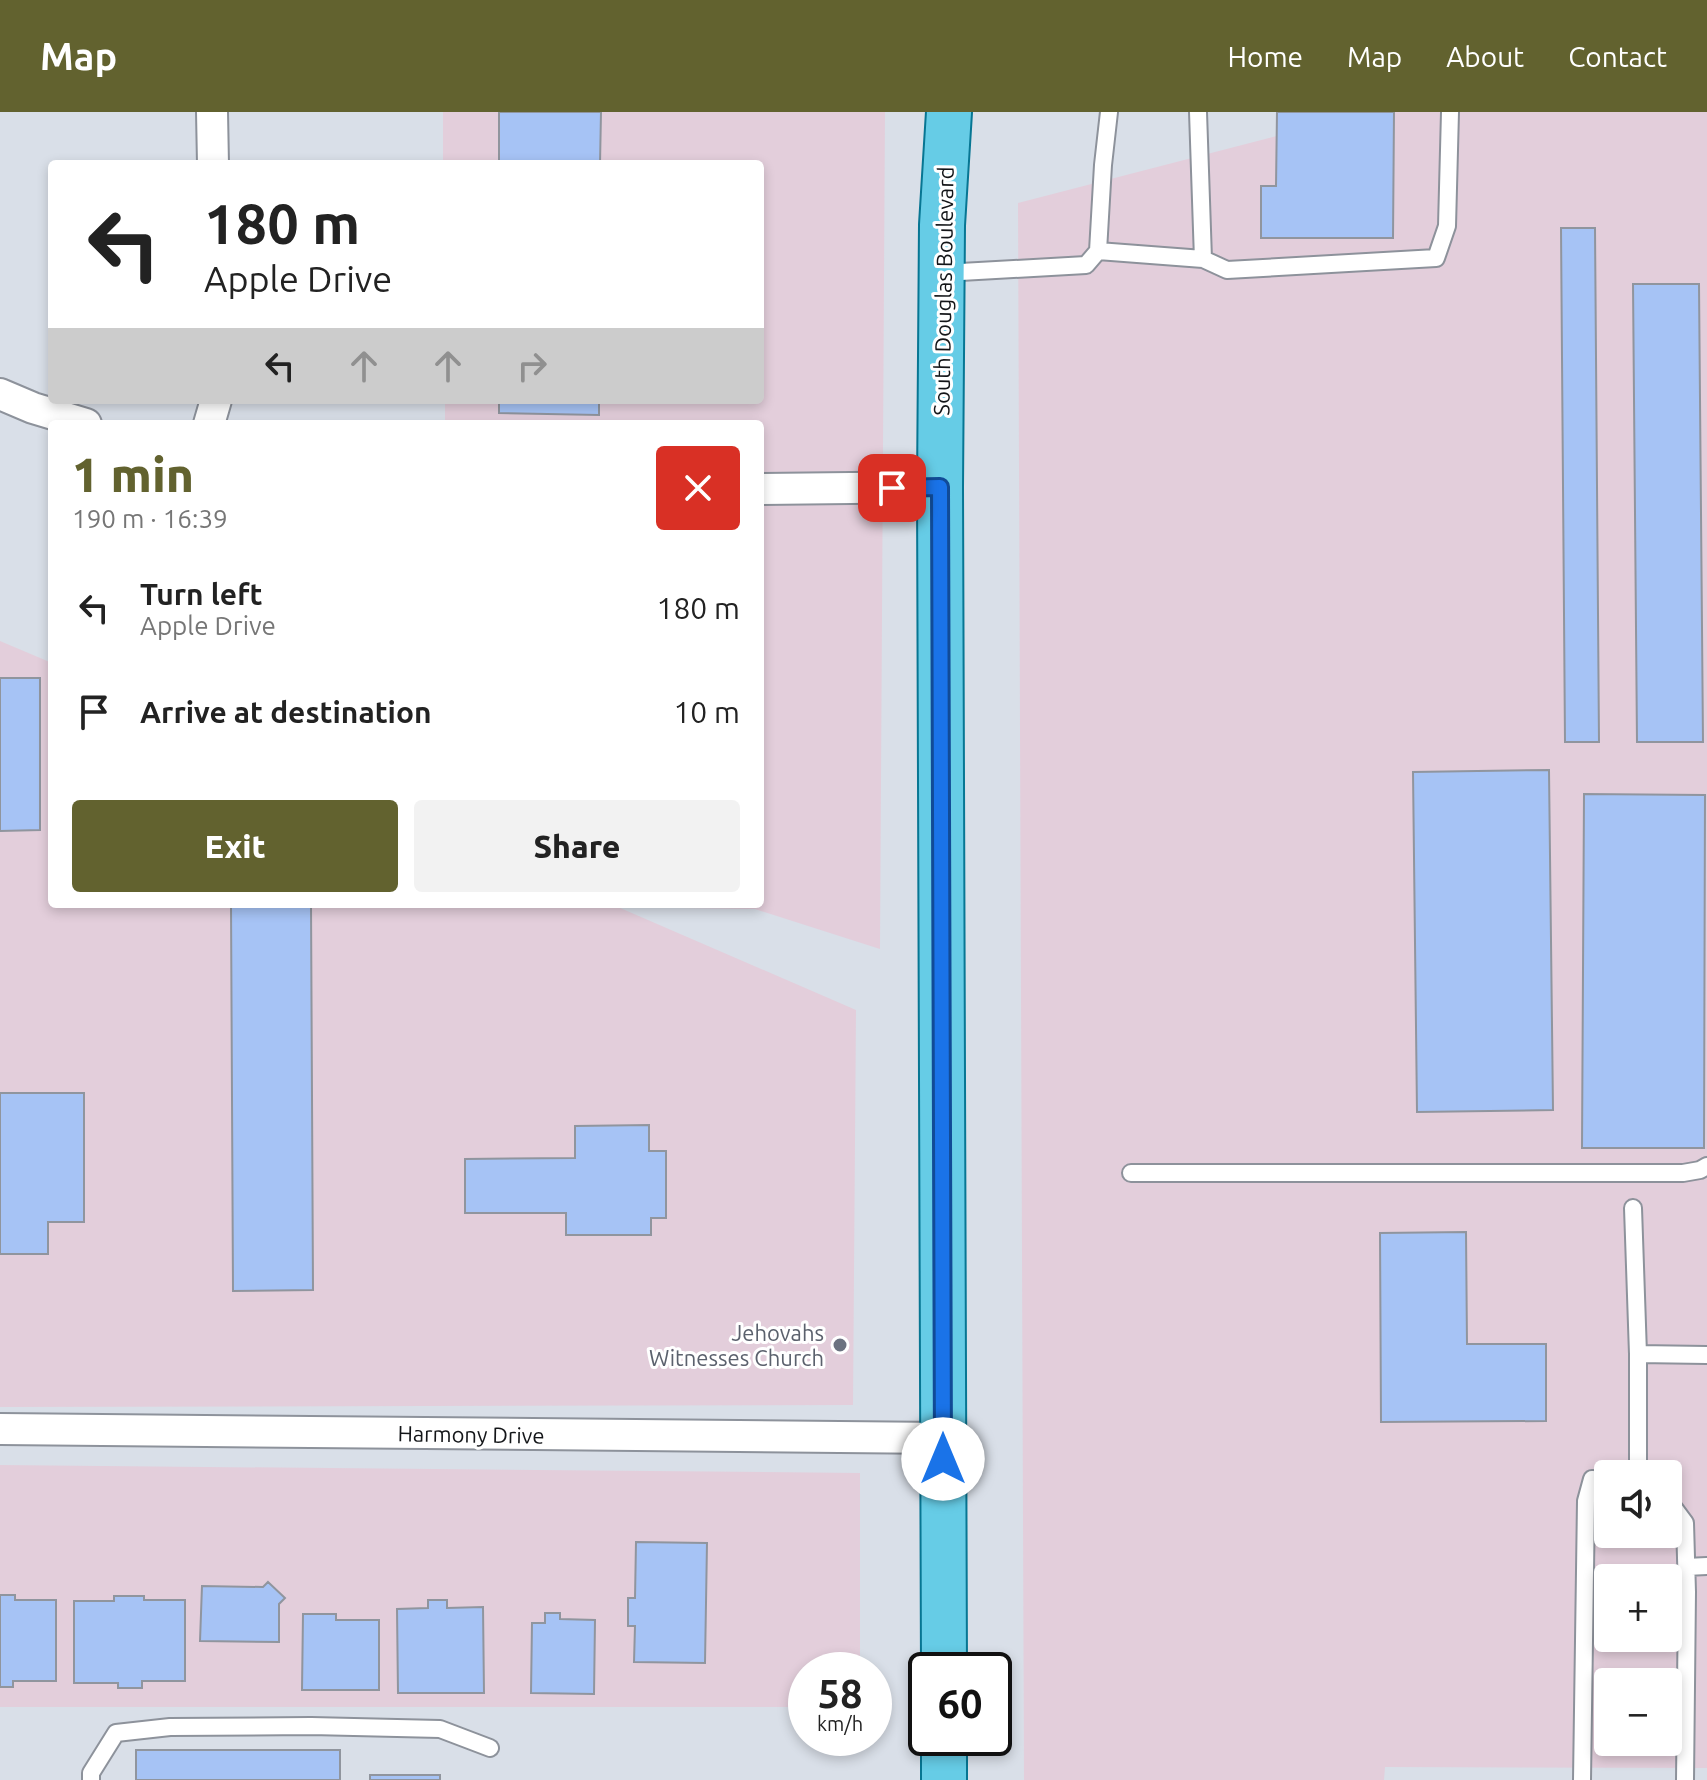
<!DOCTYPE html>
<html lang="en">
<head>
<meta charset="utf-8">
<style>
  body { margin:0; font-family:Ubuntu,sans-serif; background:#f2f2f2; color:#222; height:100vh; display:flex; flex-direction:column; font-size:30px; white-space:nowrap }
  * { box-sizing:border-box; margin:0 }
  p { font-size:26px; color:#767676 }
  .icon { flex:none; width:44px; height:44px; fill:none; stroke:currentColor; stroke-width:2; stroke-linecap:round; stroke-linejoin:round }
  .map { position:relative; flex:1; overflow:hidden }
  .details { position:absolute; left:48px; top:308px; width:716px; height:488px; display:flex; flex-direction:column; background:#fff; border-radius:8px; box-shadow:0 4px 12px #0003 }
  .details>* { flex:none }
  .guide { position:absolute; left:48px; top:48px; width:716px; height:244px; border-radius:8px; box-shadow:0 4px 12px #0003; background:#fff; color:#222; overflow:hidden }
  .controls { position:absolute; left:1594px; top:1348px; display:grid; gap:16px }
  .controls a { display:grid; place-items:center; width:88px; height:88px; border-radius:8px; background:#fff; box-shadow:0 4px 12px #0003; font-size:40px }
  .speed { position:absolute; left:788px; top:1540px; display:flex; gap:16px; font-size:40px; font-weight:700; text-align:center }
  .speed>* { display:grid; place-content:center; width:104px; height:104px; border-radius:50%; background:#fff; box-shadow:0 4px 12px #0003; line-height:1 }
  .speed small { font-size:20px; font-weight:400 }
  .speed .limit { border:4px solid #111; border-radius:12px; background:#fff; color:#111 }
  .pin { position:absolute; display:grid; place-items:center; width:68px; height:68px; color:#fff; margin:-34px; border-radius:16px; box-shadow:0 4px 12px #0006 }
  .me { position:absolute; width:88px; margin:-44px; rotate:0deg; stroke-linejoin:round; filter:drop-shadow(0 0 6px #0008) }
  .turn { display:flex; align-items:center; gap:28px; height:168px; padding:0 24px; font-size:36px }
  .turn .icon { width:104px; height:104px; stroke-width:2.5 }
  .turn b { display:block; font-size:56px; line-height:68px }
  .lanes { display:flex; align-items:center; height:76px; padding:0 24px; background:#0003; justify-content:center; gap:40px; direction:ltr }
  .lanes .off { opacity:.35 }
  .round { display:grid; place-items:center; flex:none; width:84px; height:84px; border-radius:8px; background:#f2f2f2 }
  .overview { display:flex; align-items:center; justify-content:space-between; height:136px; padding:0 24px }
  h1 { font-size:48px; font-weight:800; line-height:60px; color:#62622f }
  .action { display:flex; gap:16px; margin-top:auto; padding:16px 24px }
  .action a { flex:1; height:92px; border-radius:8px; background:#62622f; color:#fff; font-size:32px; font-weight:800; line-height:92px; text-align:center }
  .action a+a { background:#f2f2f2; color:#222 }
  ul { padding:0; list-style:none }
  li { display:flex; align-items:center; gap:24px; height:104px; padding:0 24px }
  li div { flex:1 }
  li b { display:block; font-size:30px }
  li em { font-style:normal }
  header { display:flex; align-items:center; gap:48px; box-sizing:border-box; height:112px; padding:0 40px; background:#62622f; color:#fff }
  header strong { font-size:38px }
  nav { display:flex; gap:44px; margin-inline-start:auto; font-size:28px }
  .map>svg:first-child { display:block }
  .commercial { fill:#e3cedb; fill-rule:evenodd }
  .building { fill:#a6c3f5; stroke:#90959e; stroke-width:2 }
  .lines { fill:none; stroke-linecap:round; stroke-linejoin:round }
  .lane-casing { stroke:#8d929b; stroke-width:20 }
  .street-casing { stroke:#8d929b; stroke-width:34 }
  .primary-casing { stroke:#077693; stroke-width:48 }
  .lane { stroke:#fff; stroke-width:16 }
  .street { stroke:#fff; stroke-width:30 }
  .primary { stroke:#66cce6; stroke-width:44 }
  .route-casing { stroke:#114b97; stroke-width:20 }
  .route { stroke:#1a73e8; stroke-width:14 }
  .worship-dot { fill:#6b7280; stroke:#fff; stroke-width:3 }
  .labels { text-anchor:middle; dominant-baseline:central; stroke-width:6; stroke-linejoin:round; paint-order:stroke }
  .street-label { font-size:22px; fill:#131518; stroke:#fff }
  .worship-label { font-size:22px; fill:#5b616d; stroke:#fff; text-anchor:end }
</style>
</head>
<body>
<header>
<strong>Map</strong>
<nav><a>Home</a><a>Map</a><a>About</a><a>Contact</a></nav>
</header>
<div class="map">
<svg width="1707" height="1668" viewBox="0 0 1707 1668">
  <rect width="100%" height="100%" fill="#d9dfe8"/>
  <path class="commercial" d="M443 0H885L880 837 755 797 679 796 670 792H760V312H445V288H760V52H443Z
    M1370 0H1707V1656L1385 1655 1384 1668H1024L1018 91ZM1608 1362H1668V1422H1608ZM1608 1466H1668V1526H1608ZM1608 1570H1668V1630H1608Z
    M0 529 52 551V792H611L856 898 853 1293 0 1295Z
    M0 1353 860 1361V1558H806V1595H0Z"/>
  <path class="building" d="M499 0H601L600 52H499Z
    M1277 0H1394L1393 126H1261V74H1276Z
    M1561 116H1595L1599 630H1565Z
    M1633 172H1699L1703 630H1637Z
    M499 288H599V303L499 301Z
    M0 566H40V718L0 719Z
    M1549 658 1553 998 1417 1000 1413 660Z
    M1584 682 1705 683 1704 1036H1582Z
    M231 792H311L313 1178 233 1179Z
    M0 981H84V1110H48V1142H0Z
    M649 1013V1039H666V1106H651V1123H566V1101H465V1047L575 1046V1014Z
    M1466 1120 1467 1232H1546V1309L1381 1310 1380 1121Z
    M636 1430 707 1431 705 1551 634 1550 635 1514H628V1486H635Z
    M268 1470 285 1486 279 1492V1530L200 1529 202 1474 263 1475Z
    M0 1483H15V1488H56V1569H13V1575H0Z
    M114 1484H144V1488H185V1569H142V1576H118V1571H74V1489H114Z
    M428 1488H447V1496L483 1495 484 1581H398L397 1497 428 1496Z
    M545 1501H560V1507L595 1508 594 1582 531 1581 532 1511H545Z
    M303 1502H336V1508H379V1578H302Z
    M136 1638H340V1668H136Z
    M370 1663H440V1668H370Z"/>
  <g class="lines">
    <defs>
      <path id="lane" d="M1198 0 1203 147 1227 158 1436 146 1447 114 1450 0
        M1098 139 1203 147
        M943 161 1086 153 1098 139 1103 53 1109 0
        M1131 1061H1683L1700 1058 1707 1054
        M1633 1096 1638 1242V1362
        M1638 1242 1707 1243
        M1668 1388 1685 1411 1687 1480 1685 1668
        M1686 1455 1707 1454
        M91 1668V1661L116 1621 170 1615 311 1614 440 1617 490 1636
        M1582 1668 1586 1389 1592 1367 1608 1368"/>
      <path id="street" d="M212 0 213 52
        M0 282 33 296 86 312
        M209 312 216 288
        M760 377 940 375
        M0 1317 943 1326"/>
      <path id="primary" d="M944 1558 940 375 942 113 949 0
        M944 1626V1668"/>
    </defs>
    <use href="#lane" class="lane-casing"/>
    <use href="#street" class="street-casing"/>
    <use href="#primary" class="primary-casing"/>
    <use href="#lane" class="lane"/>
    <use href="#street" class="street"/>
    <use href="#primary" class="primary"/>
  </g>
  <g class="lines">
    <defs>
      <path id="route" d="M892 376 940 375 943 1347"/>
    </defs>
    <use href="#route" class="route-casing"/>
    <use href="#route" class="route"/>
  </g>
  <circle class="worship-dot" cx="840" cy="1233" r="8"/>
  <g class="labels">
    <g class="street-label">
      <text transform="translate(943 179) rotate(-89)">South Douglas Boulevard</text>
      <text transform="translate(471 1322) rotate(1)">Harmony Drive</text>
    </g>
    <g class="worship-label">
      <text x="824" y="1220">Jehovahs<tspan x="824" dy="25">Witnesses Church</tspan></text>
    </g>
  </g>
</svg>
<div class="controls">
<a><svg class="icon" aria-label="sound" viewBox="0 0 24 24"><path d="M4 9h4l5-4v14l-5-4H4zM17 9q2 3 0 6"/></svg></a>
<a>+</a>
<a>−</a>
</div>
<div class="speed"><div>58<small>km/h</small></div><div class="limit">60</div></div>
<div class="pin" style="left:892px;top:376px;background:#d93025"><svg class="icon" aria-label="arrive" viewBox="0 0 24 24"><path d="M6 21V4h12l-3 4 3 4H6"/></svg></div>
<svg class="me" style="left:943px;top:1347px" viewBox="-20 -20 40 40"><circle r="19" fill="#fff"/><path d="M0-13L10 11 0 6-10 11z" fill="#1a73e8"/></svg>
<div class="guide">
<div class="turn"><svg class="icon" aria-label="left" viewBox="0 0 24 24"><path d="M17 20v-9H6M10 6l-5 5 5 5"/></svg><div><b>180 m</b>Apple Drive</div></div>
<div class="lanes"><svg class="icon" aria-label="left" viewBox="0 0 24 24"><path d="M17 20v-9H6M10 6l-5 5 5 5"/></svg><svg class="icon off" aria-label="ahead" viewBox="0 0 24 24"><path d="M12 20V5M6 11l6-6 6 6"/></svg><svg class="icon off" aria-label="ahead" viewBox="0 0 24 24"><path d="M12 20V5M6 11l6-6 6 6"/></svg><svg class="icon off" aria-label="right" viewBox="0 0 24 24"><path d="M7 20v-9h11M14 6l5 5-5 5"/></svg></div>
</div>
<section class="details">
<div class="overview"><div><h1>1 min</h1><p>190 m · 16:39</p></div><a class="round" style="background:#d93025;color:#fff"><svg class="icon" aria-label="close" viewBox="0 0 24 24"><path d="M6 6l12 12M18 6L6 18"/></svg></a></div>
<ul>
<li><svg class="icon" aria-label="left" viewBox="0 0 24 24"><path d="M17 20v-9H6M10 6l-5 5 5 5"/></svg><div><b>Turn left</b><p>Apple Drive</p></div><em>180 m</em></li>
<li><svg class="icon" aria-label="arrive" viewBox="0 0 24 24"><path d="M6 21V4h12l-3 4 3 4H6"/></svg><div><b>Arrive at destination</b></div><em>10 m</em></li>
</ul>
<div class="action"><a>Exit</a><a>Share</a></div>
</section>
</div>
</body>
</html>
